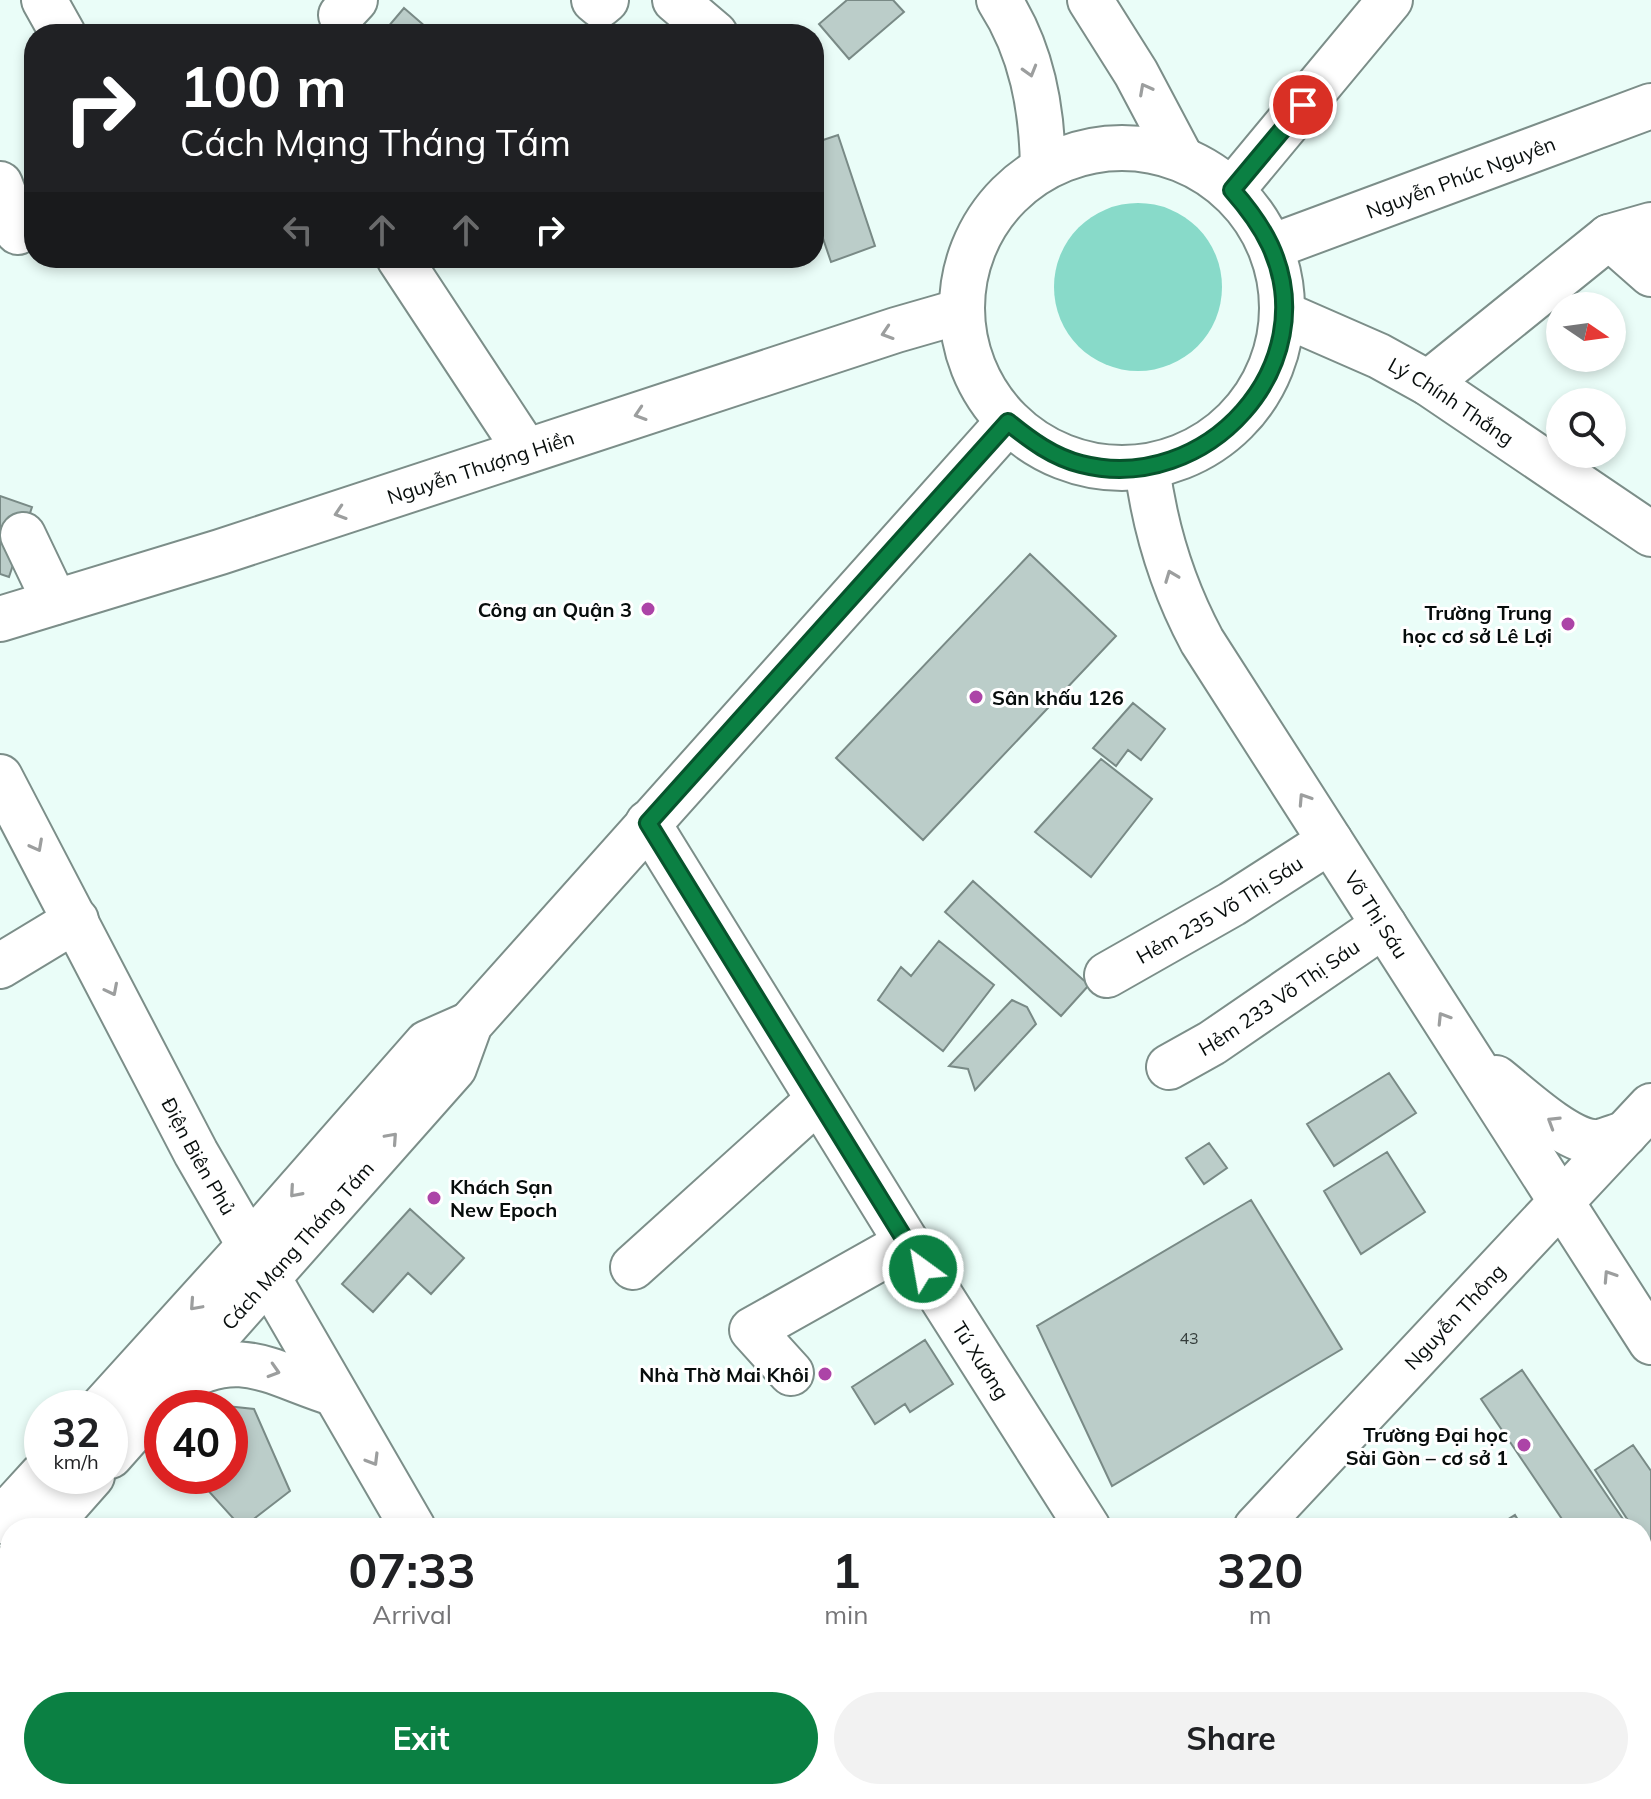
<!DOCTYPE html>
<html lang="en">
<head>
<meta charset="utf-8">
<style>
  body { margin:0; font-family:Mulish,sans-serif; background:#f2f2f2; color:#202124; height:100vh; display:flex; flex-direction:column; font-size:30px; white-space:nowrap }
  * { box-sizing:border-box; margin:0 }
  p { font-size:26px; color:#757577 }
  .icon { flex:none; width:44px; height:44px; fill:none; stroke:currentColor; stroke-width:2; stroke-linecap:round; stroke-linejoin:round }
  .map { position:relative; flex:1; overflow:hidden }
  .details { position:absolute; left:0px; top:1518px; width:1652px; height:282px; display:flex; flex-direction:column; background:#fff; border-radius:32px 32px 0 0; box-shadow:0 4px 12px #0003 }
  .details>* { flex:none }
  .hud { position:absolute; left:24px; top:24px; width:800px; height:244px; border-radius:32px; box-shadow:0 4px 12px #0003; background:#202124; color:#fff; overflow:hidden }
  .needle { width:52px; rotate:103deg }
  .fabs { position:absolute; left:1546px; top:292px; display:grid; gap:16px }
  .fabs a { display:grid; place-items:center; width:80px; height:80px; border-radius:50%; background:#fff; box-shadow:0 4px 12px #0003; font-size:40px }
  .speed { position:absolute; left:24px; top:1390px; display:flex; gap:16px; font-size:40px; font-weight:700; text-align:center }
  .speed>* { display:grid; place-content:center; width:104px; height:104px; border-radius:50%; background:#fff; box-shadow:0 4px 12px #0003; line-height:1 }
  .speed small { font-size:20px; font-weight:400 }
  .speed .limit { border:12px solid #d22; background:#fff; color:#111 }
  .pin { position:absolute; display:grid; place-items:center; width:68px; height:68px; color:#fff; margin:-34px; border:4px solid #fff; border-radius:50%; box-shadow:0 2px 8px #0007 }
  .me { position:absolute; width:88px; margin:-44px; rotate:328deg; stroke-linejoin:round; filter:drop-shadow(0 0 6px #0008) }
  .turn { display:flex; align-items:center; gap:28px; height:168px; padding:0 24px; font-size:36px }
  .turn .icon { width:104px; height:104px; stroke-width:2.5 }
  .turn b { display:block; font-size:56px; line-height:68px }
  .lanes { display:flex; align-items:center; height:76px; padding:0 24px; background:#0003; justify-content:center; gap:40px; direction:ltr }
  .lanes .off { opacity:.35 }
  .eta { display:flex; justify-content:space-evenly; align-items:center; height:136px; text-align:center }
  .eta b { font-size:48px; font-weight:700; line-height:56px }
  .primary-button { display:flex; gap:16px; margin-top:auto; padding:16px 24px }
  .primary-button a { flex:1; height:92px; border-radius:48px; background:#0b8043; color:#fff; font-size:32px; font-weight:700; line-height:92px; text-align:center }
  .primary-button a+a { background:#f2f2f2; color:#202124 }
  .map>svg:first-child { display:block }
  .green { fill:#88dac9 }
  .building { fill:#bbcdc9; stroke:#798a86; stroke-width:2 }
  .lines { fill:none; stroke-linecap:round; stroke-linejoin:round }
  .minor-casing { stroke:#7c8e89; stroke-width:48 }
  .major-casing { stroke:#7c8e89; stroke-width:48 }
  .minor { stroke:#fff; stroke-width:44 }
  .major { stroke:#fff; stroke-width:44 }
  .oneway { stroke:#9c9e9e }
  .route-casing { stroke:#07532c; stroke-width:20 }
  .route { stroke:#0b8043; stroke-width:14 }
  .poi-dot { fill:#ac44a7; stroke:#fff; stroke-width:3 }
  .labels { text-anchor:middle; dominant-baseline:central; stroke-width:6; stroke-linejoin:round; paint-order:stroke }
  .number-label { font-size:16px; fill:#343d3b }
  .street-label { font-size:20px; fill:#070d0c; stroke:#fff }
  .poi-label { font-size:20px; font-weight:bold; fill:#070d0c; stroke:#fff; text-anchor:end }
</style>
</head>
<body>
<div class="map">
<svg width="1651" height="1799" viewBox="0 0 1651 1799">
  <rect width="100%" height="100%" fill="#eafdf8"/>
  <path class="green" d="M1054 287a84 84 0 1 1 168 0a84 84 0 1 1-168 0Z"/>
  <path class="building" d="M847 0H893L904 12 849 59 819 24Z
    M404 8 434 34H382Z
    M838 135 875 246 831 262 814 212V143Z
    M0 496 32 507 9 577 0 574Z
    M1030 554 1116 636 923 840 836 758Z
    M1133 703 1165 729 1141 760 1128 750 1116 766 1093 748Z
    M1101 759 1152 799 1091 877 1035 832Z
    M973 881 1089 985 1061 1016 945 912Z
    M939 941 994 985 943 1051 878 1000 901 967 911 976Z
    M1012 1000 1027 1007 1036 1024 975 1090 968 1069 949 1066Z
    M1389 1073 1416 1113 1334 1166 1307 1124Z
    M1209 1143 1227 1168 1204 1184 1186 1158Z
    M1387 1152 1425 1212 1361 1254 1324 1191Z
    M1251 1200 1342 1349 1112 1486 1037 1326Z
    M410 1209 464 1258 431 1294 408 1273 373 1312 342 1284Z
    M925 1340 953 1384 910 1412 905 1404 875 1424 852 1387Z
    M1522 1370 1629 1528H1568L1481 1399Z
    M217 1405 254 1409 290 1491 242 1528 195 1476H230V1408H213Z
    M1633 1445 1651 1471V1555L1642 1541V1528H1633L1595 1470Z
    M1515 1515 1523 1528H1494Z
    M1642 1547 1651 1560V1587L1642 1593Z
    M1642 1644 1651 1657V1744L1642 1730Z
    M10 1687V1772L0 1764V1699Z
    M0 1778 10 1786V1790H14L25 1799H0Z
    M853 1790H885L890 1799H838Z
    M906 1790H911L917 1799H892Z
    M1124 1790H1184L1189 1799H1108Z
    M1325 1790H1360L1366 1799H1318L1316 1796Z
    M1478 1790H1545L1551 1799H1484Z"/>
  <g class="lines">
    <defs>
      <g id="minor">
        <path d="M44 0 63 34"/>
        <path d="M594 0 600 5 606 0"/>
        <path d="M675 0 715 34"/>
        <path d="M341 15 355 0"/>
        <path d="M0 184 18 232"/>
        <path d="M1609 237 1651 274"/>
        <path id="s1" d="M1271 247 1651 106"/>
        <path d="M399 258 526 451"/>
        <path d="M1428 383 1609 237 1651 225"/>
        <path d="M23 535 55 602"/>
        <path id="s2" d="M0 619 220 552 896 330 962 311"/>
        <path id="s3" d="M648 823 907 1243 1088 1528"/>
        <path d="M0 966 76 920"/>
        <path id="s4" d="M1107 975 1232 904 1330 841"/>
        <path id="s5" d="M1169 1067 1212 1043 1384 925"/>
        <path d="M633 1267 818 1100"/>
        <path d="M791 1373 752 1330 907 1243"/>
        <path id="s6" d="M1256 1528 1651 1106"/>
        <path d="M1419 1790 1426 1799"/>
        <path d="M280 1799 289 1790"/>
        <path d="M1002 1799 1010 1790"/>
        <path d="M1263 1799 1281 1790"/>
      </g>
      <g id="major">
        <path d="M999 0C1032 51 1042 108 1043 168"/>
        <path d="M1090 0 1136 73 1181 158"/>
        <circle cx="1122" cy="308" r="160"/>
        <path d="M1232 190 1390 0"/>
        <path id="s7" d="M1283 314 1379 356 1428 383 1651 534"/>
        <path id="s8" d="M1147 467C1155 530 1172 585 1202 641L1651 1342"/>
        <path id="s9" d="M0 777 196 1153 413 1528"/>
        <path d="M1496 1078C1519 1096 1564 1139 1593 1142 1602 1143 1616 1136 1625 1134"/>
        <path d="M176 1384C239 1344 272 1374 333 1393"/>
        <path d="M102 1408 248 1247 427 1043 470 1024"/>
        <path id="s10" d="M110 1456 454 1068 470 1024 1008 422"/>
        <path d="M0 1521 42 1475"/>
        <path d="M46 1528 92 1476"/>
        <path d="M0 1579 10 1568"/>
        <path d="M570 1790 575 1799"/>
      </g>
    </defs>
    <use href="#minor" class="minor-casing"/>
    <use href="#major" class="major-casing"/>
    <use href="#minor" class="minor"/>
    <use href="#major" class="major"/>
  </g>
  <defs><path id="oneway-chevron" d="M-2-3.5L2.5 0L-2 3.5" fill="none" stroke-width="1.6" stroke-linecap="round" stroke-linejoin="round" transform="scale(2)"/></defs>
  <g class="oneway">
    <use href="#oneway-chevron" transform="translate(1030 71) rotate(74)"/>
    <use href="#oneway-chevron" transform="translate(1145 89) rotate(-118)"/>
    <use href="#oneway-chevron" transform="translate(887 333) rotate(162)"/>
    <use href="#oneway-chevron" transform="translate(640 414) rotate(162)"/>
    <use href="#oneway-chevron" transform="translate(340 513) rotate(162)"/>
    <use href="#oneway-chevron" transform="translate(1171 576) rotate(-111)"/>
    <use href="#oneway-chevron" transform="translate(1304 799) rotate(-123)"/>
    <use href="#oneway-chevron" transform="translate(37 846) rotate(62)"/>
    <use href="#oneway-chevron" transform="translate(112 990) rotate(63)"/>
    <use href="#oneway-chevron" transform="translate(1443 1018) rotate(-122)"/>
    <use href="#oneway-chevron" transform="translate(1553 1122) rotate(-148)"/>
    <use href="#oneway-chevron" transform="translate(392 1138) rotate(-48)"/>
    <use href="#oneway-chevron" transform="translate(295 1192) rotate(131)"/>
    <use href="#oneway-chevron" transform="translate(1609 1276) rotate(-123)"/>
    <use href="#oneway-chevron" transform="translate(195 1305) rotate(132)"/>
    <use href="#oneway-chevron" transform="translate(274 1371) rotate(17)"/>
    <use href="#oneway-chevron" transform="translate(373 1460) rotate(59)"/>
  </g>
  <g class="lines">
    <defs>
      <path id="route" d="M923 1269 648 823 1008 422C1030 440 1053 457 1081 464 1206 496 1326 365 1270 245 1260 224 1247 207 1232 190L1303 105"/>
    </defs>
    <use href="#route" class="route-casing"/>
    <use href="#route" class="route"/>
  </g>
  <g class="poi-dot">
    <circle cx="648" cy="609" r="8"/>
    <circle cx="1568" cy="624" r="8"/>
    <circle cx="976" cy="697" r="8"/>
    <circle cx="434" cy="1198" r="8"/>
    <circle cx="825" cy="1374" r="8"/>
    <circle cx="1524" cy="1445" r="8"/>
  </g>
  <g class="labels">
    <g class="number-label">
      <text x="1189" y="1338">43</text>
    </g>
    <g class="street-label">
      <text stroke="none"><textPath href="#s1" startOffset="202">Nguyễn Phúc Nguyên</textPath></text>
      <text stroke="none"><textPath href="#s7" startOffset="190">Lý Chính Thắng</textPath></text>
      <text stroke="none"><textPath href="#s2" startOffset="504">Nguyễn Thượng Hiền</textPath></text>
      <text stroke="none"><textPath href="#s4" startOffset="130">Hẻm 235 Võ Thị Sáu</textPath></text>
      <text stroke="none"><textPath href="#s8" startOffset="508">Võ Thị Sáu</textPath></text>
      <text stroke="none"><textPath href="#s5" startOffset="130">Hẻm 233 Võ Thị Sáu</textPath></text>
      <text stroke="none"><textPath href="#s9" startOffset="428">Điện Biên Phủ</textPath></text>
      <text stroke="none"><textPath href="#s10" startOffset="282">Cách Mạng Tháng Tám</textPath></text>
      <text stroke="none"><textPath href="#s6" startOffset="290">Nguyễn Thông</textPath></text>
      <text stroke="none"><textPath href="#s3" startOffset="632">Tú Xương</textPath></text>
    </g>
    <g class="poi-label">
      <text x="632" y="609">Công an Quận 3</text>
      <text x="1552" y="612">Trường Trung<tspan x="1552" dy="23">học cơ sở Lê Lợi</tspan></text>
      <text x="992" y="697" text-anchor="start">Sân khấu 126</text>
      <text x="450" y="1186" text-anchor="start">Khách Sạn<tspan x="450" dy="23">New Epoch</tspan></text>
      <text x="809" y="1374">Nhà Thờ Mai Khôi</text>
      <text x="1508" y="1434">Trường Đại học<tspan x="1508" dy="23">Sài Gòn – cơ sở 1</tspan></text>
    </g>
  </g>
</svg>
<div class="fabs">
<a><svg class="needle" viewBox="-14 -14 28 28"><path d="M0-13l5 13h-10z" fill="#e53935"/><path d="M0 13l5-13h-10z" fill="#757577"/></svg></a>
<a><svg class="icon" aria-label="search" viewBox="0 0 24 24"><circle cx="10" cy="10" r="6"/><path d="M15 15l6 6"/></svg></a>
</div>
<div class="speed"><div>32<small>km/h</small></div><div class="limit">40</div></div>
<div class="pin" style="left:1303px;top:105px;background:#d93025"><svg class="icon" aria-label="arrive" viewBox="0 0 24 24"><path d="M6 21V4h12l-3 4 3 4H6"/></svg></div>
<svg class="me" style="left:923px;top:1269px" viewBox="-20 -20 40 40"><circle r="17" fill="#0b8043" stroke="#fff" stroke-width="3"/><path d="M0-11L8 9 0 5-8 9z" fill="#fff"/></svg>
<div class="hud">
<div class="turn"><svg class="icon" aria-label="right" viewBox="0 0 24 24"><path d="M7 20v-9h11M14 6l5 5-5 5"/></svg><div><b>100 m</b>Cách Mạng Tháng Tám</div></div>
<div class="lanes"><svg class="icon off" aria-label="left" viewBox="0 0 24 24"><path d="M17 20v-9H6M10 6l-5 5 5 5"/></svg><svg class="icon off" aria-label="ahead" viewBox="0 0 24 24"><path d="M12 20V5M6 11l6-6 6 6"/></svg><svg class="icon off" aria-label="ahead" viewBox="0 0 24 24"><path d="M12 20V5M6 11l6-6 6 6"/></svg><svg class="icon" aria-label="right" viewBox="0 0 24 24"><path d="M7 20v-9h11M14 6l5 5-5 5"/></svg></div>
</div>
<section class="details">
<div class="eta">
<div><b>07:33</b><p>Arrival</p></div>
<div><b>1</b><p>min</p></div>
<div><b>320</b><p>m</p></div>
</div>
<div class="primary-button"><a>Exit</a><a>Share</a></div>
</section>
</div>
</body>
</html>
